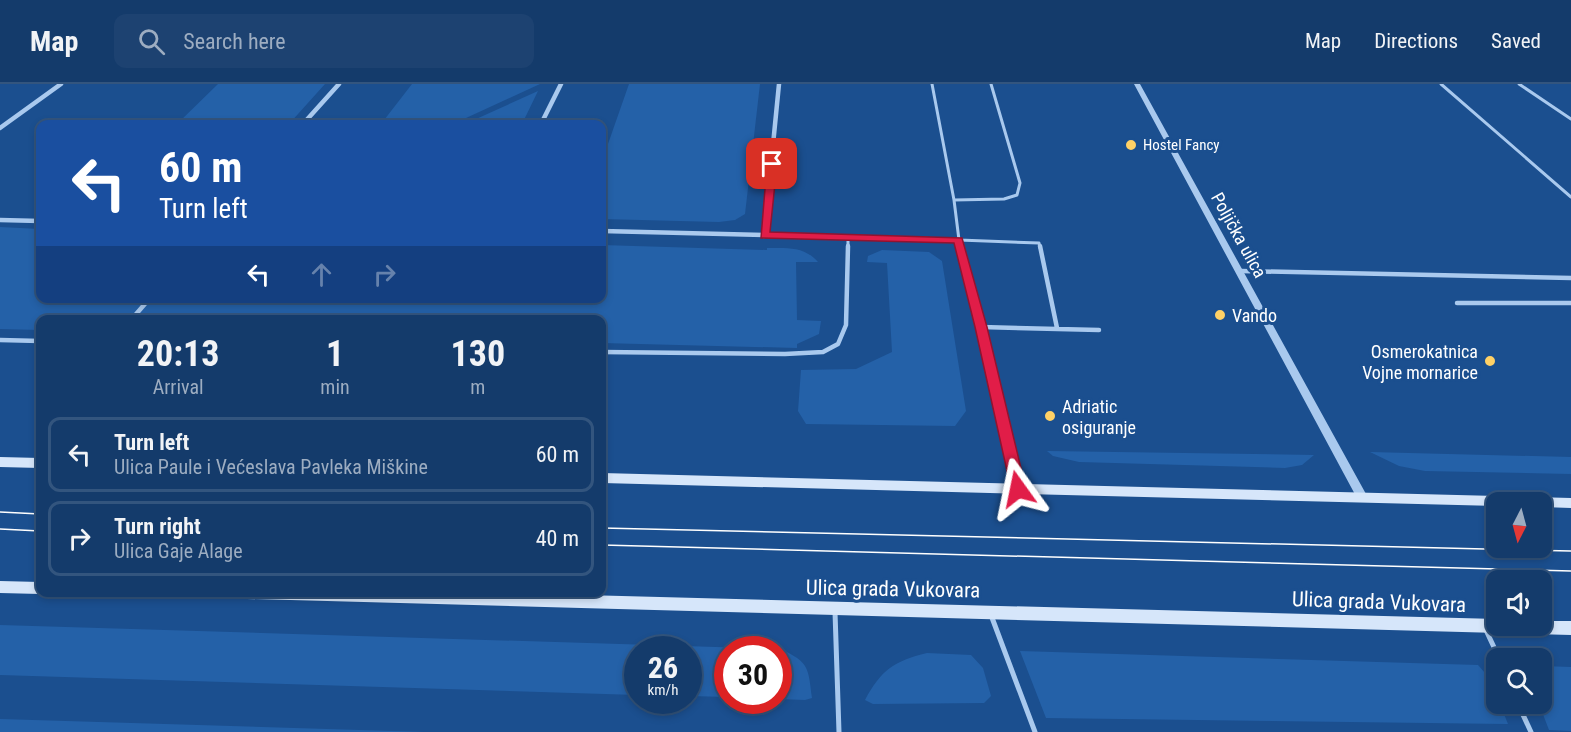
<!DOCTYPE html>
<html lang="en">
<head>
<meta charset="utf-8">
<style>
  body { margin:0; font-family:"Roboto Condensed",sans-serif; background:#1d4271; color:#f1f3f6; height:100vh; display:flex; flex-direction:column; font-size:22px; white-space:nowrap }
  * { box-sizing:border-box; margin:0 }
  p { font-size:20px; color:#9dadc1 }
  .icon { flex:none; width:33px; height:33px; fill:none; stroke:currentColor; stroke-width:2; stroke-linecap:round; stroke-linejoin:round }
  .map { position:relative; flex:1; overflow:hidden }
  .side { position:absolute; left:36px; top:231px; width:570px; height:282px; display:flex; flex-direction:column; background:#143b6b; border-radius:12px; box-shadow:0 3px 9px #0003,0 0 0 2px #33557e }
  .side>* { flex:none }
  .hud { position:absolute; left:36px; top:36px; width:570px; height:183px; border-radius:12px; box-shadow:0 3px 9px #0003,0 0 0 2px #33557e; background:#1a4fa0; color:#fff; overflow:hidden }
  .needle { width:39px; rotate:186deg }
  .buttons { position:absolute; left:1486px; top:408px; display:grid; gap:12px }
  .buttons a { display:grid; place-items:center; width:66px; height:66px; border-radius:12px; background:#143b6b; box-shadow:0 3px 9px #0003,0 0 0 2px #33557e; font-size:30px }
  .speed { position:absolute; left:624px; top:552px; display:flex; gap:12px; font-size:30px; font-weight:700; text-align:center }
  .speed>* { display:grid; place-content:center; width:78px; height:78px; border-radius:50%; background:#143b6b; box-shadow:0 3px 9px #0003,0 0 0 2px #33557e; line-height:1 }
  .speed small { font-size:15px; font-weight:400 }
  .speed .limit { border:9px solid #d22; background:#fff; color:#111 }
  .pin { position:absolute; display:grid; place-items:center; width:51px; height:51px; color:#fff; margin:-26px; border-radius:12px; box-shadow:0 3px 9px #0006 }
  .me { position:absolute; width:66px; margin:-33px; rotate:348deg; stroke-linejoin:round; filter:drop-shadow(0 0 4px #0008) }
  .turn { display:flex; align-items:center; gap:21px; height:126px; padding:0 24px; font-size:27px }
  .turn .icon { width:78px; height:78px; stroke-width:2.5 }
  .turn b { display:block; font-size:42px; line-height:51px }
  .lanes { display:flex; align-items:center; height:57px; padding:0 24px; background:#0003; justify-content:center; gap:30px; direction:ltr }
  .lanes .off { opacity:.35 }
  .eta { display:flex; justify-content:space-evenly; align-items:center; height:102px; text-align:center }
  .eta b { font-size:36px; font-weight:700; line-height:42px }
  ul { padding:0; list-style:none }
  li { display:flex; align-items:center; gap:18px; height:75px; margin:0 12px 9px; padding:0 12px; border:3px solid #33557e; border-radius:12px }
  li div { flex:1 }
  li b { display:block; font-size:22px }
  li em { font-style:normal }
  header { display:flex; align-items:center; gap:36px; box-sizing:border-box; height:84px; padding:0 30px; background:#143b6b; border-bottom:2px solid #33557e }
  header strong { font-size:28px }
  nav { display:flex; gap:33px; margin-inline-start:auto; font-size:21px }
  .search { width:420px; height:54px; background:#1d4271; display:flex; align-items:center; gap:15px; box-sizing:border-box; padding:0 21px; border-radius:12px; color:#9dadc1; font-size:22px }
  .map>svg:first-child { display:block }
  .green { fill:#2461a8 }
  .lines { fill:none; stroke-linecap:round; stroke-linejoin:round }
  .service-far2 { stroke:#a9c9ee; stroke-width:3 }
  .service-far1 { stroke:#a9c9ee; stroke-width:4.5 }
  .service { stroke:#a9c9ee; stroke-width:5 }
  .minor-far2 { stroke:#a9c9ee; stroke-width:4.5 }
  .minor-far1 { stroke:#a9c9ee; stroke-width:5 }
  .minor { stroke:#a9c9ee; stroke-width:8 }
  .tertiary { fill:#a9c9ee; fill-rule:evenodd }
  .secondary { fill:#d6e6fa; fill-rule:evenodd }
  .tram { stroke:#fff; stroke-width:1.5 }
  .route { fill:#e11d48; stroke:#92132f; stroke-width:1.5 }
  .poi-dot { fill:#ffd166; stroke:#1b4f8f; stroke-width:2 }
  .labels { text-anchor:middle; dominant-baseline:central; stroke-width:6; stroke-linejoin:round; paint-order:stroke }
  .far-poi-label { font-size:15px; fill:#fff; stroke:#1b4f8f; text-anchor:start }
  .street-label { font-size:18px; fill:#fff; stroke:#1b4f8f }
  .poi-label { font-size:18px; fill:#fff; stroke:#1b4f8f; text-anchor:start }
  .near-street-label { font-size:21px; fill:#fff; stroke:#1b4f8f }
</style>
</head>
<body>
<header>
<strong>Map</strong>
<div class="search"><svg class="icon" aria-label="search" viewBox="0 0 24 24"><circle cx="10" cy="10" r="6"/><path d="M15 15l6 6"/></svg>Search here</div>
<nav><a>Map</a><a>Directions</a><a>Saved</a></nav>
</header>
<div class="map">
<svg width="1571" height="648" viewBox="0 0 1571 648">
  <rect width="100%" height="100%" fill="#1b4f8f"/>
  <path class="green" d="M218 0H325L289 40H177Z
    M412 0H540L453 40H381Z
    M629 0H760L745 130 735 136 719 138 602 135V77Z
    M538 7 522 40H465Z
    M0 143 40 145V214H602V161L767 166V164C787 164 804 162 818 178H796L797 236 821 237 819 250 797 260V264L602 259V236H40V246L0 245Z
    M882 166 929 168 942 177 966 327 955 342 806 340 798 327 801 286 856 285 892 268 887 179 867 178 868 172Z
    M1047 367 1314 371 1302 381 1285 384 1079 378 1053 372Z
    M1370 368 1571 373V390L1425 387 1399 382Z
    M0 541 781 565C810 579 808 584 812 614L805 616 779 615 778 566H728L727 613 689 612 688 566H638L637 611 0 591Z
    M1020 567 1478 581C1489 593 1497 603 1497 620H1500L1508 640 1046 634Z
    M927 569 971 571 983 584 991 612 984 619 873 620 865 616C881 586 894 577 927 569Z
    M1542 582 1571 583V647L1549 646 1539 620H1542Z
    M0 635 425 648H0Z"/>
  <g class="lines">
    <path class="service-far2" d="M932 0 954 116 959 156 1039 159 1040 164
      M1441 0 1571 113
      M1519 0 1571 35
      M954 116 1004 115 1017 111 1020 99 991 0
      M848 164V154"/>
    <path class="service-far1" d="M1040 162 1057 244
      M1241 187 1571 194
      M1457 219H1571
      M131 236 150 214
      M981 243 1099 246
      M0 256 40 257
      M602 268 785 270 823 268 838 260 846 241 848 162"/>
    <path class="service" d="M835 528 839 648
      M991 531 1035 648
      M1485 544 1499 574
      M1518 620 1531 648"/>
    <path class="minor-far2" d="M303 40 339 0
      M541 40 561 0
      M0 44 61 0
      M0 136 40 137
      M602 147 959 156 961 164
      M764 152 779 0"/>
    <path class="minor-far1" d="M961 162 1012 375"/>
    <path class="minor" d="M1012 373 1019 405"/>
    <path class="tertiary" d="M1134 0H1140L1366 410 1368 413 1366 416 1362 418 1358 416Z"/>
    <path class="secondary" d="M0 373 40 374V384L0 383Z
      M602 389 1571 414V424L1542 423V418H1497V422L602 399Z
      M0 497 40 498V508H45L40 510 0 509Z
      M206 508H469L1497 535V542H1542V537H1571V551L213 514 208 512Z"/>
    <path class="tram" d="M0 428 40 430
      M602 444 1571 467
      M0 445 40 447
      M602 461 1571 487"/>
  </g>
  <path class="route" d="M772 77 777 80 770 148 962 154 987 243 1026 405 1024 409H1013L1011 405 975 243 954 159 761 154 767 80Z"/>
  <g class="poi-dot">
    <circle cx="1131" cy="61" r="6"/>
    <circle cx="1220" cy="231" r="6"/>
    <circle cx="1490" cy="277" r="6"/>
    <circle cx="1050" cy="332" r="6"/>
  </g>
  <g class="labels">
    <g class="far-poi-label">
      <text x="1143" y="61">Hostel Fancy</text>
    </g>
    <g class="street-label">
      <text transform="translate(1239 151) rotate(61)">Poljička ulica</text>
    </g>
    <g class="poi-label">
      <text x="1232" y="231">Vando</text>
      <text x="1478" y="267" text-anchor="end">Osmerokatnica<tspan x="1478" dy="21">Vojne mornarice</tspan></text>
      <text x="1062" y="322">Adriatic<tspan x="1062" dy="21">osiguranje</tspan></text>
    </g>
    <g class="near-street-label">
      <text transform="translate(893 505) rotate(1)">Ulica grada Vukovara</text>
      <text transform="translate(1379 518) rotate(2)">Ulica grada Vukovara</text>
    </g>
  </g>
</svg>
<div class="buttons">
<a><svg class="needle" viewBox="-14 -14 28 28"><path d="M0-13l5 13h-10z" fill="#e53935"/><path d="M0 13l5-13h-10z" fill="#9dadc1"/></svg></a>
<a><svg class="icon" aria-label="sound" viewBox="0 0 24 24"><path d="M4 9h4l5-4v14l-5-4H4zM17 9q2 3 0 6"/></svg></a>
<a><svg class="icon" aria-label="search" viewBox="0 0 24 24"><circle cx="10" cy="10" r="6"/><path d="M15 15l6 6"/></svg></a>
</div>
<div class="speed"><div>26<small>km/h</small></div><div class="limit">30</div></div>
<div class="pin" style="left:772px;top:80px;background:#d93025"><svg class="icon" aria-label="arrive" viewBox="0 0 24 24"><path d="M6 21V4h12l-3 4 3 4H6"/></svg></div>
<svg class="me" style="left:1018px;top:405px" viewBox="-20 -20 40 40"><path d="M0-17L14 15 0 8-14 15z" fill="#e11d48" stroke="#fff" stroke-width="4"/></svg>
<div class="hud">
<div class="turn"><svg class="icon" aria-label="left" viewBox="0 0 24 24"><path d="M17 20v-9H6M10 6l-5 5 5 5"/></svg><div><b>60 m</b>Turn left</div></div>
<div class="lanes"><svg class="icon" aria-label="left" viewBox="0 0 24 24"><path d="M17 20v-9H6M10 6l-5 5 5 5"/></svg><svg class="icon off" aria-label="ahead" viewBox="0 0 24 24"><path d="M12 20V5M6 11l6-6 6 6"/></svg><svg class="icon off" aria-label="right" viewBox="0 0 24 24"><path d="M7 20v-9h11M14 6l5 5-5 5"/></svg></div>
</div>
<section class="side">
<div class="eta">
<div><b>20:13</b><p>Arrival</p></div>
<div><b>1</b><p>min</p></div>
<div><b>130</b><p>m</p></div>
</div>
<ul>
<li><svg class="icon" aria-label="left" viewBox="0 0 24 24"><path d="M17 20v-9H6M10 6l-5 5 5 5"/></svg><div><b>Turn left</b><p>Ulica Paule i Većeslava Pavleka Miškine</p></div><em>60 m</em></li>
<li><svg class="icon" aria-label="right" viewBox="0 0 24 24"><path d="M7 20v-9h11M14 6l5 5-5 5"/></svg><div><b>Turn right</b><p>Ulica Gaje Alage</p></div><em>40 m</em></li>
</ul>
</section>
</div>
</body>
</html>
